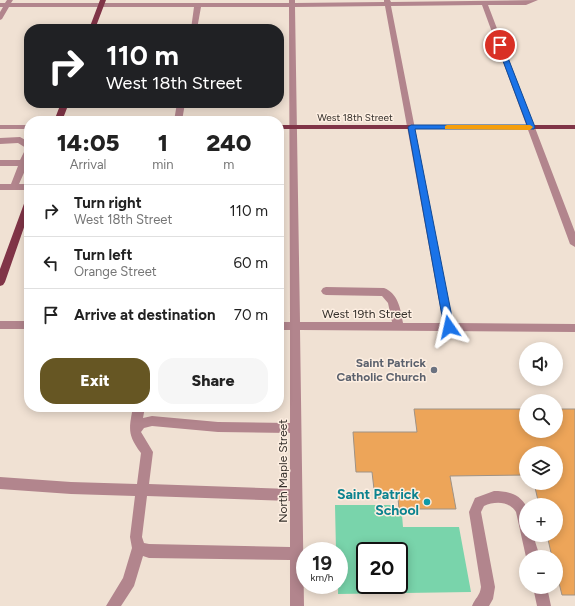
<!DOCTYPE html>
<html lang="en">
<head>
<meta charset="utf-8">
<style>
  body { margin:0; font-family:Figtree,sans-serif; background:#f6f6f6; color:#222; height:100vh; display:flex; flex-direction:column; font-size:15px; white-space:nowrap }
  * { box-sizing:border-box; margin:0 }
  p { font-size:13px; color:#767676 }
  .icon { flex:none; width:22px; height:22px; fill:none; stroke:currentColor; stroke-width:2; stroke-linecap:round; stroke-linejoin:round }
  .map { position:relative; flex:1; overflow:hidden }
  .details { position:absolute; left:24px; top:116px; width:260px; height:296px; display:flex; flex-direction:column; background:#fff; border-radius:16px; box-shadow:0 2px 10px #0003 }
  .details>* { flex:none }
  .hud { position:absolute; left:24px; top:24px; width:260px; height:84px; border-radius:16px; box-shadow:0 2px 10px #0003; background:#202124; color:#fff; overflow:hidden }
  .fabs { position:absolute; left:519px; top:342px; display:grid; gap:8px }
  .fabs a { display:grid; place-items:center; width:44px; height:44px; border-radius:50%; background:#fff; box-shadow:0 2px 10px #0003; font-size:20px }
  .speed { position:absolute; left:296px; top:542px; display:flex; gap:8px; font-size:20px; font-weight:700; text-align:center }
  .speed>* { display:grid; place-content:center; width:52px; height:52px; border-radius:50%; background:#fff; box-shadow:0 2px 10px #0003; line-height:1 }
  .speed small { font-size:10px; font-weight:400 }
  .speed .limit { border:2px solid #111; border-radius:6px; background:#fff; color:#111 }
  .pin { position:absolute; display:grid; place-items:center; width:34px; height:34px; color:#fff; margin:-17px; border:2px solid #fff; border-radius:50%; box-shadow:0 1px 4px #0007 }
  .me { position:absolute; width:44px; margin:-22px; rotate:349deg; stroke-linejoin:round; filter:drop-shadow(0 0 3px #0008) }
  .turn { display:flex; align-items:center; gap:14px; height:84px; padding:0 16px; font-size:18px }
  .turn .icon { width:52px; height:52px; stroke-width:2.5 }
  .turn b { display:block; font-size:28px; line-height:34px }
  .eta { display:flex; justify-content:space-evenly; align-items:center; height:68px; text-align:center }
  .eta b { font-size:24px; font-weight:800; line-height:28px }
  .cta { display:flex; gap:8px; margin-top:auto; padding:8px 16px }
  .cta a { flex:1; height:46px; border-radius:16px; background:#665623; color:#fff; font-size:16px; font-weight:800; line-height:46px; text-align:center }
  .cta a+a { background:#f6f6f6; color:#222 }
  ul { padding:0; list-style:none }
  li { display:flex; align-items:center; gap:12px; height:52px; padding:0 16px; border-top:1px solid #e0e0e0 }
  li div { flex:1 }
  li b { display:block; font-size:15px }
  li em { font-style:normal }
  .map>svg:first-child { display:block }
  .green { fill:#79d4ab; fill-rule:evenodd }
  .building { fill:#eda559; stroke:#9f9285 }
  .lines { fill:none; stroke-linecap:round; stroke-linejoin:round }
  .minor { fill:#b2858d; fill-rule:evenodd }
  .major { fill:#803447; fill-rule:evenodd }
  .route { fill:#1a73e8; stroke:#114b97 }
  .slow { fill:#f59e0b }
  .worship-dot { fill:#6b7280; stroke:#fdeee1; stroke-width:1.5 }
  .culture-dot { fill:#0f9aa8; stroke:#fdeee1; stroke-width:1.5 }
  .labels { text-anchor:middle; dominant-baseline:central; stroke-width:3; stroke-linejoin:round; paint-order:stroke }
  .far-street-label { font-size:10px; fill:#35302b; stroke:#fdeee1 }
  .street-label { font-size:12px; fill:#35302b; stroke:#fdeee1 }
  .worship-label { font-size:12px; font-weight:bold; fill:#5b616d; stroke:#fdeee1; text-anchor:end }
  .near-culture-label { font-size:14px; font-weight:bold; fill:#0d838f; stroke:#fdeee1; text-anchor:end }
</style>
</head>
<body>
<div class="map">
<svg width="575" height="606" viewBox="0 0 575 606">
  <rect width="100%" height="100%" fill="#f0e1d3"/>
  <path class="green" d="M335 505H393L395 515H402L403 527H459L471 592 338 594 339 551H336ZM365 551H399V585H365Z"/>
  <path class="building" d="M414 409H526V431H556V409H575V595H562L556 571V557H552L547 535H556V505H539L534 483H556V453H526V475L450 476 456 509H399L398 498H375L372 472H356L353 432H417Z"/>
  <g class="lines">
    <path class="minor" d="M7 0H13L11 3H289V0H295V3L384 2V0H390L391 2 538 0 526 5H488L575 232V247L570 244 482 5 391 6 453 323 575 324V332L300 330 304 606H290V560L149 558 143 556 134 586 121 606H106L123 578 132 548 130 537 135 496 71 494 0 489V477L71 482 137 484 141 453C127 434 129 429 133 407H145L143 418 152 416 218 422 290 423V330H279V322H290L289 7H201L197 29H191L194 7H9L2 19 0 20V12L3 7H0V3H5ZM385 6 443 323H403C401 310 398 293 384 288L326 287 323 288 321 291 323 294 326 295 382 296 388 303 392 322H300L295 7ZM152 426 218 432 290 433V489L149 484 153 452 141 432 144 428ZM147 496 290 501V547L149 544 144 543 142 537Z
      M177 103H185L182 121H174Z
      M0 125H29V129H0Z
      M20 137 29 142V166H27L19 184H29V190H0V184H11L18 166H0V160H20L26 148 18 143 0 144V138Z
      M0 321H29V329H0Z
      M494 491C507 491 520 494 526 506V535H533L540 557H526L516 512C509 501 495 501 484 506L481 512 495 587 493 599 489 606H472C475 598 480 596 481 587L469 512 475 498Z
      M533 587H547L551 606H537Z"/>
    <path class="major" d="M100 0H106L95 29H89Z
      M61 103H69L62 121H54Z
      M279 125H575V129H279Z
      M29 198V213L5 282 3 285 0 286V269L25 201Z"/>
  </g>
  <path class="route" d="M498 44 503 45 535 127 534 129H415L454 327 452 330H446L444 327 408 127 411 125H527L497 45Z"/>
  <path class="slow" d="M447 125H530L533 127 530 130 445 129V126Z"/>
  <circle class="worship-dot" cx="434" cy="370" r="4"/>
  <circle class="culture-dot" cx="427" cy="502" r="4"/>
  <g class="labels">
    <g class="far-street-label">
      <text x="355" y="117">West 18th Street</text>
    </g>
    <g class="street-label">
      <text x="367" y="314">West 19th Street</text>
      <text transform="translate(283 471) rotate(-90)">North Maple Street</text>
    </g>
    <g class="worship-label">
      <text x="426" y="363">Saint Patrick<tspan x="426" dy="14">Catholic Church</tspan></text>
    </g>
    <g class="near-culture-label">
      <text x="419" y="494">Saint Patrick<tspan x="419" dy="16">School</tspan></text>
    </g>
  </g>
</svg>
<div class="fabs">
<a><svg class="icon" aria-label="sound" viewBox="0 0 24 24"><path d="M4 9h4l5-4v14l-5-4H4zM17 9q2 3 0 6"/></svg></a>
<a><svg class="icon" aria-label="search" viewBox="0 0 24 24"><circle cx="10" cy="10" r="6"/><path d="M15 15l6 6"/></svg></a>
<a><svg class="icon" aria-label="layers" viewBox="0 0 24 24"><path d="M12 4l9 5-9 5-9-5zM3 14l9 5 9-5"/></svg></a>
<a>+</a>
<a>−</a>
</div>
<div class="speed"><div>19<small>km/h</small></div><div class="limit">20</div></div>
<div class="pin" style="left:500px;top:45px;background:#d93025"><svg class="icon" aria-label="arrive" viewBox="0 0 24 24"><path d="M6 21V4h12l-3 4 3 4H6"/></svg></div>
<svg class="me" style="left:449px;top:327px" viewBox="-20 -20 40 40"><path d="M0-17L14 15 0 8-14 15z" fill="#1a73e8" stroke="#fff" stroke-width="4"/></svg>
<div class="hud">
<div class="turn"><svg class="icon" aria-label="right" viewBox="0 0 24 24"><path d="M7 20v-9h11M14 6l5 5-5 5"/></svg><div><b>110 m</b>West 18th Street</div></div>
</div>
<section class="details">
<div class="eta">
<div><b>14:05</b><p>Arrival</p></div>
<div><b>1</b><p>min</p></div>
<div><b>240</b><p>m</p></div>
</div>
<ul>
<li><svg class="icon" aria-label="right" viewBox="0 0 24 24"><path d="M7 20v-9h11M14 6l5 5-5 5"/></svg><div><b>Turn right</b><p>West 18th Street</p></div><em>110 m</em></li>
<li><svg class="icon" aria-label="left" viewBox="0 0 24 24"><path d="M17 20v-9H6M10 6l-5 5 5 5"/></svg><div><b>Turn left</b><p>Orange Street</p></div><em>60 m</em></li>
<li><svg class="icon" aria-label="arrive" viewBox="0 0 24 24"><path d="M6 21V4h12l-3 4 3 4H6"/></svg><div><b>Arrive at destination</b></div><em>70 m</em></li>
</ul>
<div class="cta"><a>Exit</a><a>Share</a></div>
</section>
</div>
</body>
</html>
